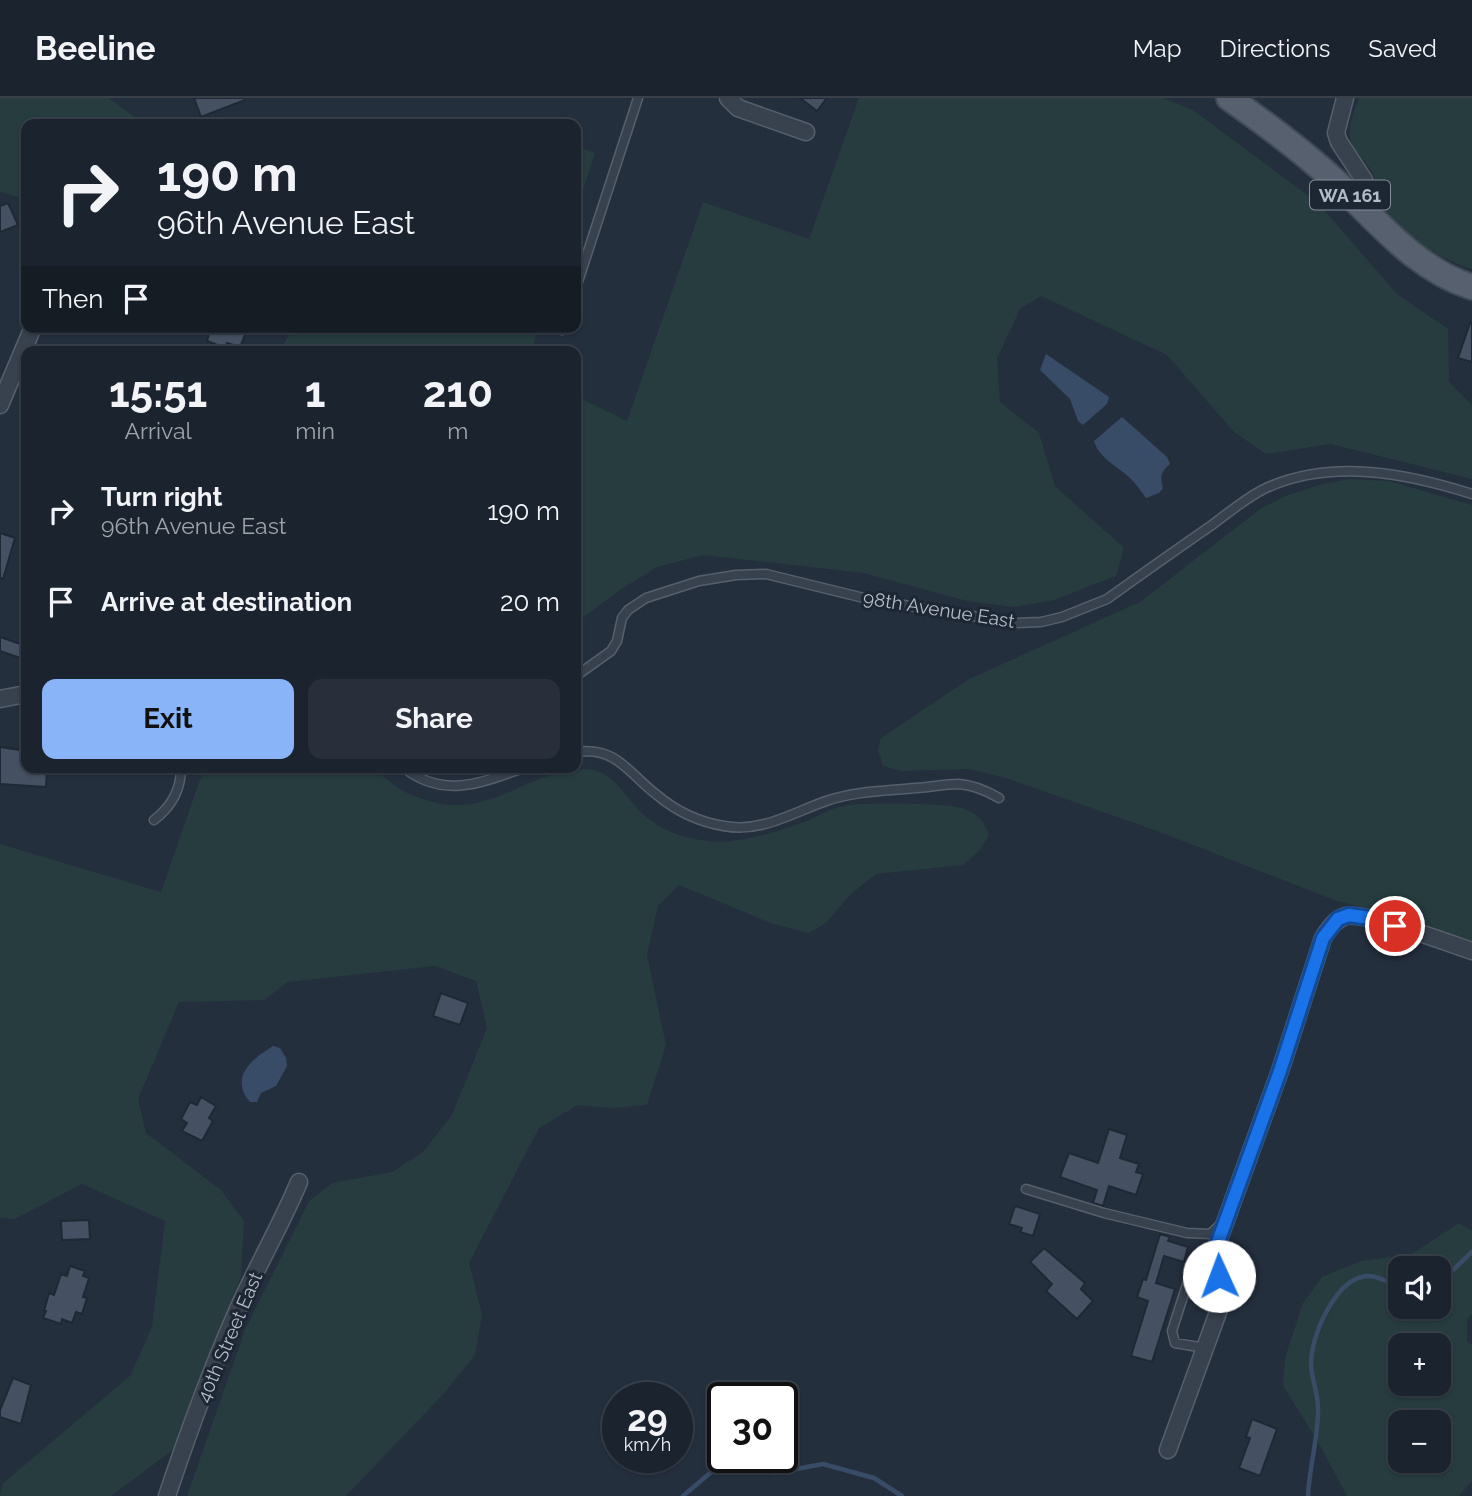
<!DOCTYPE html>
<html lang="en">
<head>
<meta charset="utf-8">
<style>
  body { margin:0; font-family:Raleway,sans-serif; background:#282f3a; color:#f1f3f6; height:100vh; display:flex; flex-direction:column; font-size:26px; white-space:nowrap }
  * { box-sizing:border-box; margin:0 }
  p { font-size:23px; color:#a0a4aa }
  .icon { flex:none; width:38px; height:38px; fill:none; stroke:currentColor; stroke-width:2; stroke-linecap:round; stroke-linejoin:round }
  .map { position:relative; flex:1; overflow:hidden }
  .side { position:absolute; left:21px; top:248px; width:560px; height:427px; display:flex; flex-direction:column; background:#1b232e; border-radius:14px; box-shadow:0 2px 5px #0004,0 0 0 2px #39404a }
  .side>* { flex:none }
  .banner { position:absolute; left:21px; top:21px; width:560px; height:214px; border-radius:14px; box-shadow:0 2px 5px #0004,0 0 0 2px #39404a; background:#1b232e; color:#f1f3f6; overflow:hidden }
  .tools { position:absolute; left:1388px; top:1158px; display:grid; gap:14px }
  .tools a { display:grid; place-items:center; width:63px; height:63px; border-radius:14px; background:#1b232e; box-shadow:0 2px 5px #0004,0 0 0 2px #39404a; font-size:35px }
  .speed { position:absolute; left:602px; top:1284px; display:flex; gap:14px; font-size:35px; font-weight:700; text-align:center }
  .speed>* { display:grid; place-content:center; width:91px; height:91px; border-radius:50%; background:#1b232e; box-shadow:0 2px 5px #0004,0 0 0 2px #39404a; line-height:1 }
  .speed small { font-size:18px; font-weight:400 }
  .speed .limit { border:4px solid #111; border-radius:10px; background:#fff; color:#111 }
  .pin { position:absolute; display:grid; place-items:center; width:60px; height:60px; color:#fff; margin:-30px; border:4px solid #fff; border-radius:50%; box-shadow:0 2px 7px #0007 }
  .me { position:absolute; width:77px; margin:-38px; rotate:358deg; stroke-linejoin:round; filter:drop-shadow(0 0 5px #0008) }
  .turn { display:flex; align-items:center; gap:24px; height:147px; padding:0 21px; font-size:32px }
  .turn .icon { width:91px; height:91px; stroke-width:2.5 }
  .turn b { display:block; font-size:49px; line-height:60px }
  .then { display:flex; align-items:center; height:66px; padding:0 21px; background:#0003; gap:14px; font-size:26px }
  .eta { display:flex; justify-content:space-evenly; align-items:center; height:119px; text-align:center }
  .eta b { font-size:42px; font-weight:700; line-height:49px }
  .cta { display:flex; gap:14px; margin-top:auto; padding:14px 21px }
  .cta a { flex:1; height:80px; border-radius:14px; background:#8ab4f8; color:#111; font-size:28px; font-weight:700; line-height:80px; text-align:center }
  .cta a+a { background:#282f3a; color:#f1f3f6 }
  ul { padding:0; list-style:none }
  li { display:flex; align-items:center; gap:21px; height:91px; padding:0 21px }
  li div { flex:1 }
  li b { display:block; font-size:26px }
  li em { font-style:normal }
  header { display:flex; align-items:center; gap:42px; box-sizing:border-box; height:98px; padding:0 35px; background:#1b232e; border-bottom:2px solid #39404a }
  header strong { font-size:33px }
  nav { display:flex; gap:38px; margin-inline-start:auto; font-size:24px }
  .map>svg:first-child { display:block }
  .green { fill:#263c3f; fill-rule:evenodd }
  .water { fill:#394c67 }
  .lines { fill:none; stroke-linecap:round; stroke-linejoin:round }
  .stream { stroke:#394c67; stroke-width:4.5 }
  .building { fill:#455162; stroke:#1f2835; stroke-width:2 }
  .lane-casing { stroke:#565f6c; stroke-width:11 }
  .street-casing { stroke:#565f6c; stroke-width:19 }
  .primary-casing { stroke:#414a57; stroke-width:28 }
  .lane { stroke:#38414e; stroke-width:8 }
  .street { stroke:#38414e; stroke-width:16 }
  .primary { stroke:#56606e; stroke-width:24 }
  .route-casing { stroke:#114b97; stroke-width:18 }
  .route { stroke:#1a73e8; stroke-width:12 }
  .labels { text-anchor:middle; dominant-baseline:central; stroke-width:6; stroke-linejoin:round; paint-order:stroke }
  .shield { fill:#1d2633; stroke:#878f9c; stroke-width:2 }
  .shield-label { font-size:18px; font-weight:bold; fill:#b4bcc9 }
  .street-label { font-size:19px; fill:#b4bcc9; stroke:#1d2633 }
</style>
</head>
<body>
<header>
<strong>Beeline</strong>
<nav><a>Map</a><a>Directions</a><a>Saved</a></nav>
</header>
<div class="map">
<svg width="1472" height="1398" viewBox="0 0 1472 1398">
  <rect width="100%" height="100%" fill="#242f3e"/>
  <path class="green" d="M0 0H109L136 20 137 26H26V101L0 94Z
    M859 0H1164L1194 13 1318 105 1397 196 1448 231 1449 284 1472 307V381L1331 346 1266 356 1234 334 1167 257 1041 198 1020 211 997 261 1000 304 1039 335 1055 388 1124 450 1116 478 1054 502 1014 509 967 503 864 475 703 457 657 469 617 494 576 525V298L627 323 703 104 809 141Z
    M1359 0H1472V171C1445 164 1393 133 1380 108 1375 99 1377 87 1373 77 1370 69 1363 62 1357 55 1343 37 1352 19 1359 0Z
    M576 48 595 55 576 115Z
    M294 229H539L531 254H279Z
    M1349 381 1389 383 1472 407V844L1363 809 1337 803 1157 733 1003 679 968 671 901 673 883 668 878 652 881 640 969 581 1140 504 1260 411 1288 397 1323 386Z
    M204 670H375C391 687 407 697 429 703 489 721 526 674 582 671 612 669 624 698 643 716 664 737 703 746 732 743 759 740 785 731 809 722 820 717 832 710 844 708 860 704 952 705 965 711 979 717 984 723 989 737L979 753 963 767 876 776 851 796 826 825 809 835 773 826 679 787 658 808 647 857 666 947 647 1007 612 1010 578 1007 539 1030 469 1165 482 1216 475 1257 447 1292 346 1398H187L245 1232 309 1103 332 1085 392 1074 423 1054 452 1017 487 930 476 883 435 868 288 884 264 902 179 904 138 1001 146 1035 221 1092 244 1123 241 1178 177 1349 111 1398H0L2 1386 130 1278 152 1229 165 1123 82 1086 15 1121 0 1120V746L161 794Z
    M1459 1125 1472 1133V1216L1467 1221V1243L1472 1247V1383L1459 1398H1347L1317 1342 1283 1288 1285 1260 1303 1205 1322 1179 1361 1163 1412 1156ZM1400 1171H1438V1209H1400ZM1400 1248H1438V1286H1400ZM1400 1325H1438V1363H1400Z"/>
  <path class="water" d="M1046 256 1109 299 1107 306 1083 327 1078 323 1070 301 1040 272Z
    M1122 319 1167 359 1170 366C1160 375 1160 378 1163 390L1159 395 1146 400C1141 393 1137 387 1131 381 1119 369 1099 361 1094 343Z
    M273 948 280 950 286 960 287 968 276 988 261 995 257 1004H250C229 979 252 961 273 948Z"/>
  <g class="lines">
    <path class="stream" d="M1438 1179 1451 1174 1472 1154
      M683 1398 716 1370 736 1368 775 1375 823 1366 874 1380 902 1398
      M1308 1398C1309 1370 1318 1341 1318 1313 1319 1296 1311 1281 1311 1265 1311 1238 1336 1178 1369 1178 1379 1178 1390 1186 1400 1187"/>
  </g>
  <path class="building" d="M194 0H245V2L201 19Z
    M800 0H827L817 13Z
    M8 105 18 127 0 134V108Z
    M1470 225H1472V264L1458 260Z
    M211 229H248L240 249 227 245 225 250 207 243Z
    M0 435 15 440 3 481 0 480Z
    M0 539 26 548V562L0 553Z
    M0 649 26 653V670H47L46 689 0 686Z
    M441 895 468 905 460 927 433 918Z
    M201 999 216 1008 209 1020 213 1023 202 1043 182 1033 187 1025 181 1021 190 1004 197 1007Z
    M1109 1031 1127 1037 1120 1060 1139 1066 1136 1074 1143 1076 1136 1097 1109 1088 1103 1108 1093 1105 1097 1092 1060 1079 1069 1055 1098 1065Z
    M1015 1108 1040 1116 1033 1138 1020 1134 1022 1130 1009 1126Z
    M89 1122 90 1141 62 1142 61 1123Z
    M1160 1136 1170 1139 1168 1143 1188 1149 1184 1164 1164 1158 1156 1185 1175 1191 1152 1264 1131 1258 1148 1203 1137 1199 1143 1181 1146 1182Z
    M1044 1150 1085 1185 1081 1191 1093 1203 1077 1221 1046 1193 1052 1186 1030 1164Z
    M70 1168 85 1173 83 1178 89 1180 83 1199 87 1200 82 1216 76 1214 72 1225 62 1221 61 1226 43 1220 46 1213H44L49 1195 54 1197 61 1176 67 1178Z
    M13 1280 31 1287 21 1326 0 1319V1312Z
    M1252 1321 1277 1331 1260 1378 1239 1370 1250 1340 1246 1339Z"/>
  <g class="lines">
    <defs>
      <path id="lane" d="M576 190 638 0
        M562 232 563 229
        M576 578 611 553 617 543 622 520 628 512 646 500 699 483 736 477 766 476 872 502 1016 525 1041 524 1062 519 1107 501C1142 476 1177 451 1212 427 1228 415 1246 400 1264 391 1330 360 1406 375 1472 396
        M576 654C617 648 629 676 657 697 676 713 699 724 724 728 761 735 792 715 826 703 855 693 886 693 916 690 930 689 945 686 959 686 973 687 987 693 999 700
        M404 670C444 701 481 685 523 670
        M154 722C171 709 181 692 181 670
        M1026 1091 1104 1115 1187 1135 1210 1136 1222 1125
        M1205 1250 1175 1245 1172 1233 1189 1180 1217 1163"/>
      <path id="street" d="M728 0 738 10 806 34
        M1345 0 1336 35 1339 44 1364 82V88L1356 104
        M0 307 33 229
        M0 601 26 596
        M1168 1352 1221 1206 1218 1144 1280 973 1323 840C1329 831 1335 821 1346 818 1366 814 1448 845 1472 853
        M167 1398C188 1335 211 1272 238 1211 257 1168 281 1127 299 1084"/>
      <path id="primary" d="M1229 0C1266 26 1303 53 1336 84 1378 123 1415 171 1472 189"/>
    </defs>
    <use href="#lane" class="lane-casing"/>
    <use href="#street" class="street-casing"/>
    <use href="#primary" class="primary-casing"/>
    <use href="#lane" class="lane"/>
    <use href="#street" class="street"/>
    <use href="#primary" class="primary"/>
  </g>
  <g class="lines">
    <defs>
      <path id="route" d="M1219 1178 1218 1144 1280 973 1323 840 1338 821 1349 817 1369 820 1395 828"/>
    </defs>
    <use href="#route" class="route-casing"/>
    <use href="#route" class="route"/>
  </g>
  <g class="labels">
    <rect class="shield" x="1310" y="82.5" width="80" height="29" rx="5"/>
    <g class="shield-label">
      <text x="1350" y="97">WA 161</text>
    </g>
    <g class="street-label">
      <text transform="translate(939 511) rotate(9)">98th Avenue East</text>
      <text transform="translate(229 1239) rotate(-67)">40th Street East</text>
    </g>
  </g>
</svg>
<div class="tools">
<a><svg class="icon" aria-label="sound" viewBox="0 0 24 24"><path d="M4 9h4l5-4v14l-5-4H4zM17 9q2 3 0 6"/></svg></a>
<a>+</a>
<a>−</a>
</div>
<div class="speed"><div>29<small>km/h</small></div><div class="limit">30</div></div>
<div class="pin" style="left:1395px;top:828px;background:#d93025"><svg class="icon" aria-label="arrive" viewBox="0 0 24 24"><path d="M6 21V4h12l-3 4 3 4H6"/></svg></div>
<svg class="me" style="left:1219px;top:1178px" viewBox="-20 -20 40 40"><circle r="19" fill="#fff"/><path d="M0-13L10 11 0 6-10 11z" fill="#1a73e8"/></svg>
<div class="banner">
<div class="turn"><svg class="icon" aria-label="right" viewBox="0 0 24 24"><path d="M7 20v-9h11M14 6l5 5-5 5"/></svg><div><b>190 m</b>96th Avenue East</div></div>
<div class="then">Then<svg class="icon" aria-label="arrive" viewBox="0 0 24 24"><path d="M6 21V4h12l-3 4 3 4H6"/></svg></div>
</div>
<section class="side">
<div class="eta">
<div><b>15:51</b><p>Arrival</p></div>
<div><b>1</b><p>min</p></div>
<div><b>210</b><p>m</p></div>
</div>
<ul>
<li><svg class="icon" aria-label="right" viewBox="0 0 24 24"><path d="M7 20v-9h11M14 6l5 5-5 5"/></svg><div><b>Turn right</b><p>96th Avenue East</p></div><em>190 m</em></li>
<li><svg class="icon" aria-label="arrive" viewBox="0 0 24 24"><path d="M6 21V4h12l-3 4 3 4H6"/></svg><div><b>Arrive at destination</b></div><em>20 m</em></li>
</ul>
<div class="cta"><a>Exit</a><a>Share</a></div>
</section>
</div>
</body>
</html>
